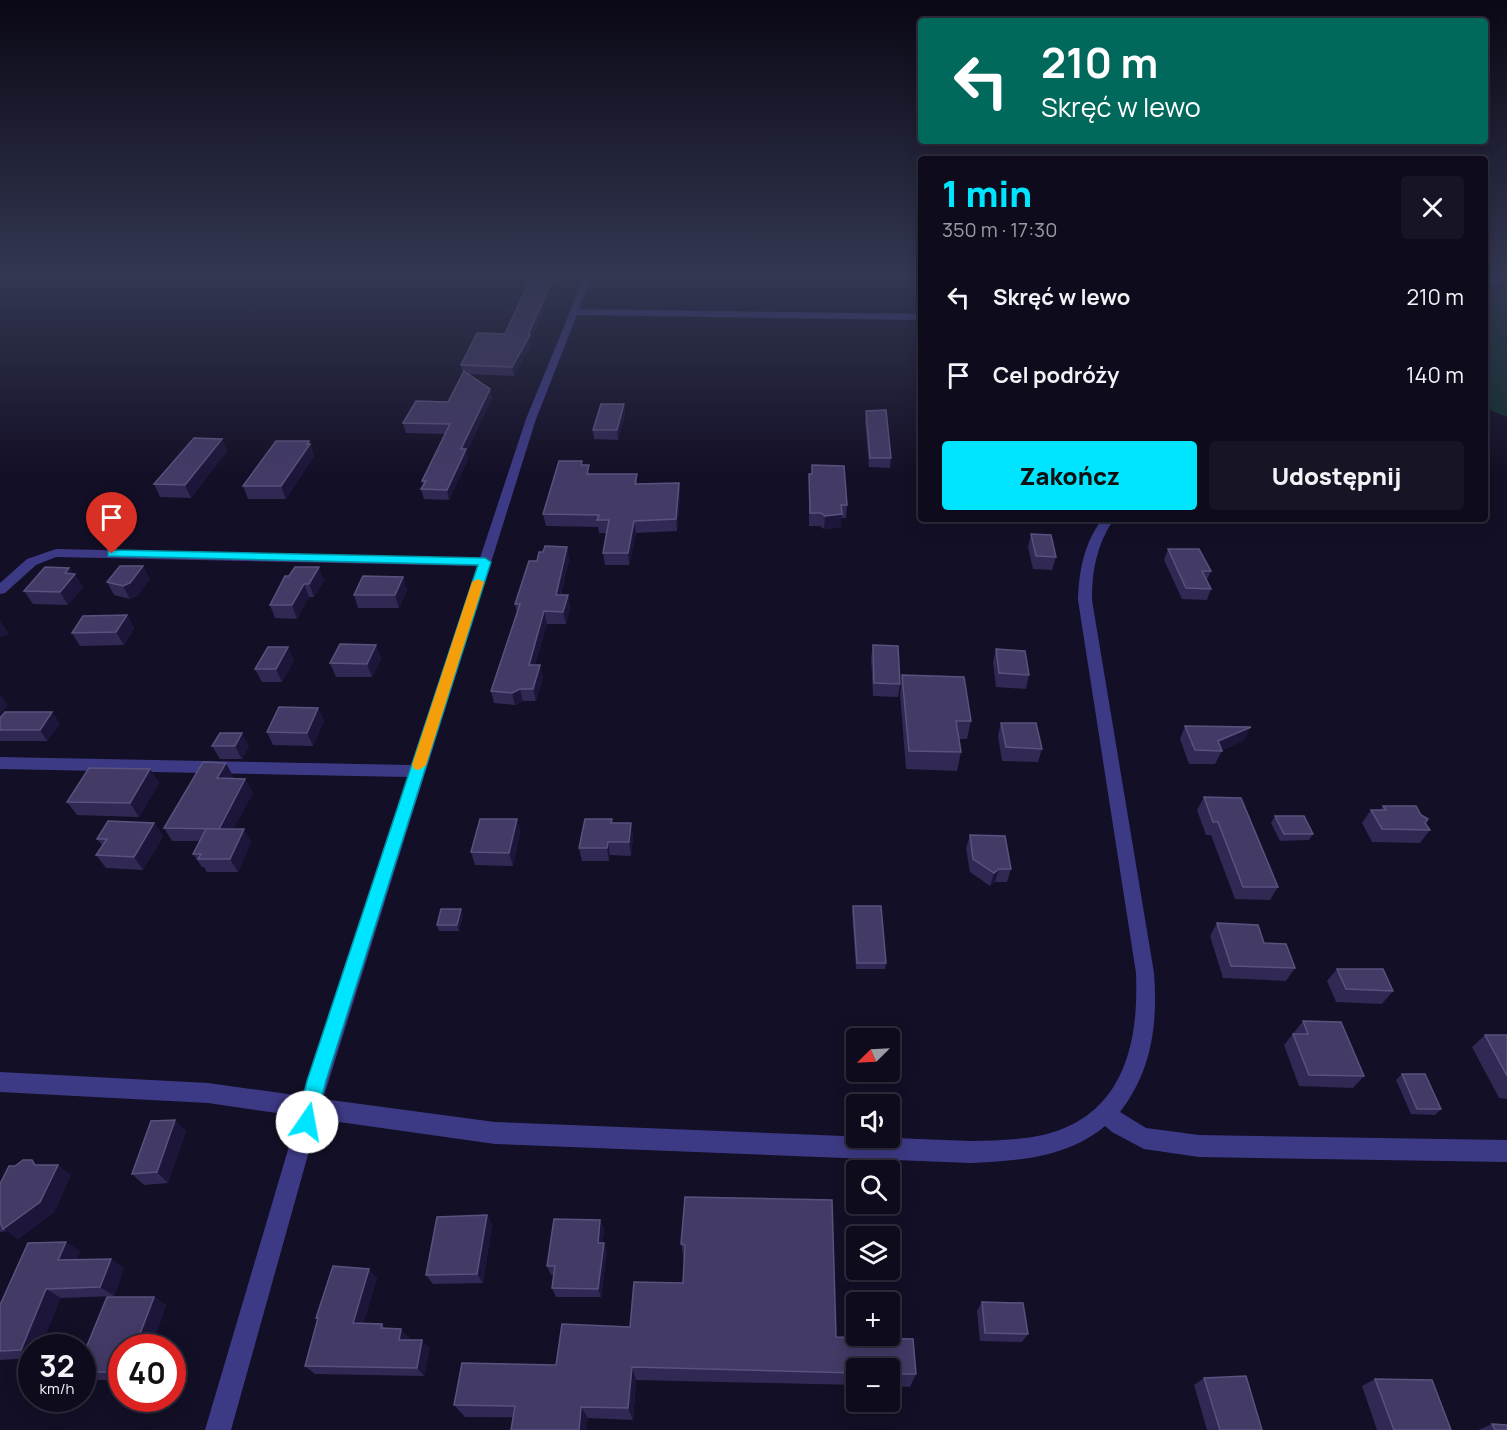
<!DOCTYPE html>
<html lang="pl">
<head>
<meta charset="utf-8">
<style>
  body { margin:0; font-family:Manrope,sans-serif; background:#171425; color:#f1f3f6; height:100vh; display:flex; flex-direction:column; font-size:22px; white-space:nowrap }
  * { box-sizing:border-box; margin:0 }
  p { font-size:20px; color:#9b9ba3 }
  .icon { flex:none; width:33px; height:33px; fill:none; stroke:currentColor; stroke-width:2; stroke-linecap:round; stroke-linejoin:round }
  .map { position:relative; flex:1; overflow:hidden }
  .side { position:absolute; left:918px; top:156px; width:570px; height:366px; display:flex; flex-direction:column; background:#0e0b1c; border-radius:6px; box-shadow:0 3px 15px #0003,0 0 0 2px #2e2b3b }
  .side>* { flex:none }
  .banner { position:absolute; left:918px; top:18px; width:570px; height:126px; border-radius:6px; box-shadow:0 3px 15px #0003,0 0 0 2px #2e2b3b; background:#00695c; color:#fff; overflow:hidden }
  .needle { width:39px; rotate:246deg }
  .fabs { position:absolute; left:846px; top:1028px; display:grid; gap:12px }
  .fabs a { display:grid; place-items:center; width:54px; height:54px; border-radius:6px; background:#0e0b1c; box-shadow:0 3px 15px #0003,0 0 0 2px #2e2b3b; font-size:30px }
  .speed { position:absolute; left:18px; top:1334px; display:flex; gap:12px; font-size:30px; font-weight:700; text-align:center }
  .speed>* { display:grid; place-content:center; width:78px; height:78px; border-radius:50%; background:#0e0b1c; box-shadow:0 3px 15px #0003,0 0 0 2px #2e2b3b; line-height:1 }
  .speed small { font-size:15px; font-weight:400 }
  .speed .limit { border:9px solid #d22; background:#fff; color:#111 }
  .pin { position:absolute; display:grid; place-items:center; width:51px; height:51px; color:#fff; margin:-62px -26px; border-radius:50% 50% 50% 0; rotate:-45deg; box-shadow:0 0 6px #0007 }
  .pin .icon { rotate:45deg }
  .me { position:absolute; width:66px; margin:-33px; rotate:12deg; stroke-linejoin:round; filter:drop-shadow(0 0 4px #0008) }
  .turn { display:flex; align-items:center; gap:21px; height:126px; padding:0 24px; font-size:27px }
  .turn .icon { width:78px; height:78px; stroke-width:2.5 }
  .turn b { display:block; font-size:42px; line-height:51px }
  .round { display:grid; place-items:center; flex:none; width:63px; height:63px; border-radius:6px; background:#171425 }
  .headline { display:flex; align-items:center; justify-content:space-between; height:102px; padding:0 24px }
  h1 { font-size:36px; font-weight:800; line-height:45px; color:#00e5ff }
  .button { display:flex; gap:12px; margin-top:auto; padding:12px 24px }
  .button a { flex:1; height:69px; border-radius:6px; background:#00e5ff; color:#111; font-size:24px; font-weight:800; line-height:69px; text-align:center }
  .button a+a { background:#171425; color:#f1f3f6 }
  ul { padding:0; list-style:none }
  li { display:flex; align-items:center; gap:18px; height:78px; padding:0 24px }
  li div { flex:1 }
  li b { display:block; font-size:22px }
  li em { font-style:normal }
  .map>svg:first-child { display:block }
  .green { fill:#12302f }
  .lines { fill:none; stroke-linecap:round; stroke-linejoin:round }
  .minor { fill:#3d3a85; fill-rule:evenodd }
  .wall { fill:#312854 }
  .shaded-wall { fill:#1d163a }
  .building { fill:#433a66; stroke:#5a527e; stroke-width:1.5 }
  .route { fill:#00e5ff; stroke:#0095a6; stroke-width:1.5 }
  .slow { fill:#f59e0b }
</style>
</head>
<body>
<div class="map">
<svg width="1507" height="1430" viewBox="0 0 1507 1430">
  <rect width="100%" height="100%" fill="#130f26"/>
  <path class="green" d="M1507 290V417L1485 408V293Z"/>
  <g class="lines">
    <path class="minor" d="M585 275H597L591 278 579 309 921 314V320L577 315 536 419 323 1099 495 1122 970 1141C994 1141 1019 1140 1043 1135 1123 1116 1139 1045 1136 973L1078 600C1079 570 1084 544 1102 519H1114C1097 544 1092 570 1092 600L1154 973C1158 1023 1152 1071 1120 1112L1146 1128 1199 1135 1507 1140V1162L1199 1157 1144 1149 1112 1132 1105 1126C1067 1158 1017 1161 970 1163L495 1144 318 1119 231 1430H205L298 1116 208 1103 0 1092V1072L208 1083 302 1096 407 777 0 769V757L411 765 477 566 56 557 36 565 5 593 0 594V583L27 559 56 549 480 558 526 419Z
      M712 275H921V280L716 278Z
      M1507 275V281L1485 285V279Z"/>
  </g>
  <path class="wall" d="M554 276 555 284 531 340V344L514 376 467 374 490 389 492 398 466 453 468 459 449 500 424 499 421 489 423 486 422 481 445 434 406 433 403 423 448 402 463 373 461 365 505 334Z
    M624 404 625 414 618 440 594 439 593 430Z
    M866 411 891 458 890 468 869 467 865 421Z
    M222 439 227 451 191 498 160 497 154 484Z
    M309 441 314 456 286 499H248L243 486Z
    M583 465 590 474H637V484L679 483 680 495 677 531 636 533 629 565H605L603 553 607 533H599L598 527 546 526 543 514Z
    M809 474 847 505 846 518H841V527L824 529 820 526H809Z
    M1031 534 1056 557 1052 570 1033 569 1028 547Z
    M567 547 569 559 561 595H568L570 608 566 624H547L535 665 543 677 536 701H523L515 705 494 703 491 691 517 613 515 604 543 552Z
    M1168 549 1211 571 1207 580 1211 589 1207 600 1182 599 1164 560Z
    M69 568 83 587 68 605 33 604 24 591Z
    M289 576 324 580 314 597H309L297 619 275 618 270 605Z
    M403 577 407 590 399 608H358L354 595Z
    M150 579 137 596 130 599 114 595 107 582Z
    M127 615 134 628 124 645 80 646 72 633Z
    M376 645 381 659 372 677H336L330 663Z
    M873 645 900 684 898 697 873 696 871 658Z
    M996 649 1029 675 1026 689 996 687 993 662Z
    M294 660 282 682H262L255 669Z
    M902 675 971 721 967 739H959L961 752 957 771 906 769 900 694Z
    M318 708 324 721 313 746 273 745 267 732Z
    M0 718 60 723 47 741H0Z
    M1001 723 1042 749 1038 762 1002 761 998 736Z
    M1185 726 1244 740 1222 750V751L1215 764H1189L1180 739Z
    M212 746H249L242 759H220Z
    M150 769 159 783 139 817 77 815 67 802Z
    M233 776 232 779H245L253 793 233 829 251 842 238 872H207L204 867H202L193 854 200 841H172L164 828Z
    M1204 797 1278 887 1270 900 1235 899 1211 835H1206L1197 810Z
    M1383 806 1425 823 1430 830 1420 843 1372 842 1362 823 1371 810H1381Z
    M1275 816 1313 834 1309 840 1280 841 1271 823Z
    M517 819 520 832 513 866 475 865 471 852Z
    M154 823 163 836 143 870 106 868 96 855 103 846 97 839Z
    M613 823 633 836 631 856 610 855 609 861H582L579 848Z
    M970 835 1011 869 1007 882H995L990 886 970 872 966 848Z
    M853 906 886 963 885 969H856L852 912Z
    M463 915 459 931H439L437 925Z
    M1217 923 1264 943 1295 968 1286 981 1223 978 1210 936Z
    M1337 969 1393 991 1382 1004 1336 1002 1327 981Z
    M1303 1021 1364 1076 1353 1088 1299 1086 1284 1045Z
    M1485 1035H1507V1099L1499 1098 1472 1047Z
    M1402 1074 1441 1109 1435 1115 1411 1114 1396 1080Z
    M186 1131 168 1183 144 1185 132 1174Z
    M39 1165 71 1175 54 1212 18 1239 7 1231 0 1232V1184Z
    M685 1197 836 1337 916 1374 910 1387 890 1386V1368H856V1385L636 1380 633 1420 588 1418 465 1417 454 1405 556 1365 630 1327 683 1283 684 1260 681 1244Z
    M487 1215 492 1225 483 1283 433 1284 426 1275Z
    M600 1220 604 1230 602 1243H604L607 1252 601 1297H556L552 1288 554 1275H551L547 1266Z
    M80 1251 76 1259 124 1268 114 1296 61 1298 32 1347V1358L0 1360V1305Z
    M377 1278 363 1324H382L385 1328 409 1337 408 1340 430 1348 424 1376 315 1374 305 1366 318 1320 316 1318Z
    M154 1297 166 1305 151 1347H122V1380H92L82 1375V1358Z
    M982 1302 1028 1334 1022 1342 980 1341 977 1311Z
    M1204 1378 1262 1430H1207L1194 1385Z
    M1375 1379 1451 1430H1377L1362 1386Z
    M1492 1424 1507 1430H1478Z"/>
  <path class="shaded-wall" d="M554 276 555 284 531 340V344L514 376 512 367 528 335Z
    M490 389 492 398 466 453 468 459 449 500 447 490 461 449Z
    M624 404 625 414 618 440 617 430Z
    M222 439 227 451 191 498 185 485Z
    M309 441 314 456 286 499 281 486Z
    M679 483 680 495 677 531 676 519Z
    M842 514 841 527 824 529 825 516Z
    M634 521 636 533 629 565 628 553Z
    M567 547 569 559 558 607 556 595Z
    M143 566 150 579 137 596 130 599 123 586Z
    M319 567 324 580 314 597 309 584Z
    M69 568 74 575 75 574 83 587 68 605 60 592 65 573Z
    M403 577 407 590 399 608 395 595Z
    M304 584 309 597 297 619 292 605Z
    M568 595 570 608 566 624 563 612Z
    M544 611 547 624 532 677 529 665Z
    M127 615 134 628 124 645 116 632Z
    M0 620 9 634 0 637Z
    M376 645 381 659 372 677 367 664Z
    M288 647 294 660 282 682 276 669Z
    M540 665 543 677 536 701 533 689Z
    M520 689 523 701 515 705 512 693Z
    M0 694 8 705 0 715Z
    M318 708 324 721 313 746 307 733Z
    M52 712 60 723 47 741 40 730Z
    M1251 727 1244 740 1219 751 1218 741Z
    M242 733 249 746 242 759 235 746Z
    M226 763 233 776 225 791 217 778Z
    M150 769 159 783 139 817 130 803Z
    M245 779 253 793 226 842 219 829Z
    M517 819 520 832 513 866 509 853Z
    M154 823 163 836 143 870 134 857Z
    M631 823 633 836 631 856 629 842Z
    M244 829 251 842 238 872 230 859Z
    M608 842 610 855 609 861 607 848Z
    M999 869 995 882 990 886 994 873Z
    M461 909 463 915 459 931 457 925Z
    M175 1120 186 1131 168 1183 157 1172Z
    M58 1165 71 1175 54 1212 18 1239 3 1229Z
    M487 1215 492 1225 483 1283 477 1274Z
    M600 1220 604 1230 601 1253 598 1243Z
    M66 1242 80 1251 72 1269 58 1260Z
    M604 1243 607 1252 601 1297 598 1289Z
    M111 1259 124 1268 114 1296 100 1287Z
    M369 1269 377 1278 361 1332 353 1323Z
    M46 1289 61 1298 41 1347H32V1356L21 1350Z
    M154 1297 166 1305 151 1347H135Z
    M401 1329 409 1337 406 1348 399 1340Z
    M422 1340 430 1348 424 1376 417 1368Z
    M632 1367 636 1380 633 1420 628 1408Z
    M581 1407 588 1418 586 1430H579Z"/>
  <path class="building" d="M532 276H554L528 335H530L512 367 461 365 477 333 505 334Z
    M464 371 490 389 461 449H466L447 490 421 489 426 481H422L450 424 403 423 416 401 448 402Z
    M601 404H624L617 430H593Z
    M886 410 891 458H870L866 411Z
    M194 438 222 439 185 485 154 484Z
    M276 441H309L307 444H310L281 486H243Z
    M559 461H582L581 465H589L587 474H637L635 484 679 483 676 519 634 521 628 553H603L609 520H597L599 515 543 514Z
    M812 465 844 466 847 505H841L842 514 825 516 821 513H810L809 474H812Z
    M1031 534 1051 535 1056 557 1036 556Z
    M545 546 567 547 556 595H568L563 612 544 611 529 665H540L533 689H520L512 693 491 691 520 604H515L529 561H537L539 552H543Z
    M1168 549H1199L1211 571H1202L1211 589 1186 588Z
    M120 566H143L130 583 123 586 107 582Z
    M45 567 69 568 65 573 75 574 60 592 24 591Z
    M295 567H319L309 584H304L292 605H270L285 576H289Z
    M363 576 403 577 395 595H354Z
    M127 615 116 632 72 633 83 616Z
    M340 644 376 645 367 664 330 663Z
    M873 645 898 646 900 684 874 683Z
    M268 647H288L276 669H255Z
    M996 649 1025 651 1029 675 999 673Z
    M902 675 964 677 971 721H956L961 752 909 751Z
    M279 707 318 708 307 733 267 732Z
    M5 712H52L40 730H0V718Z
    M1001 723H1036L1042 749 1006 747Z
    M1185 726 1251 727 1218 741 1222 751 1195 750Z
    M220 733H242L235 746H212Z
    M203 762 226 763 217 778 245 779 219 829 164 828Z
    M89 768 150 769 130 803 67 802Z
    M1204 797 1241 798 1278 887H1243L1218 822H1213Z
    M1383 806H1416L1421 815 1428 819 1425 823 1430 830 1382 829 1371 810H1386Z
    M1275 816H1304L1313 834H1284Z
    M480 819H517L509 853 471 852Z
    M585 819H612L611 823H631L629 842H608L607 848H579Z
    M108 821 154 823 134 857 96 855 107 839H97Z
    M206 829H244L230 859H198L201 854H193Z
    M970 835 1005 836 1011 869H999L994 873 973 859Z
    M853 906H881L886 963H857Z
    M441 909H461L457 925H437Z
    M1217 923 1258 925 1264 943 1286 944 1295 968 1231 966Z
    M1337 969H1383L1393 991 1346 989Z
    M1303 1021 1341 1022 1364 1076 1309 1075 1293 1034H1308Z
    M1485 1035H1507V1076Z
    M1402 1074H1425L1441 1109H1417Z
    M175 1120 157 1172 132 1174 151 1121Z
    M23 1160H32L35 1165H58L40 1202 3 1229 0 1222V1184L9 1166H15Z
    M685 1197 832 1200 836 1337 913 1339 916 1374H890V1368H856V1373L632 1367 628 1408 581 1407 579 1430H511L515 1406 454 1405 462 1363 556 1365 562 1324 630 1327 634 1282 683 1283 685 1245 681 1244Z
    M487 1215 477 1274 426 1275 437 1217Z
    M554 1219 600 1220 598 1243H604L598 1289 552 1288 555 1266H547Z
    M66 1242 58 1260 111 1259 100 1287 46 1289 21 1350 0 1351V1305L28 1243Z
    M333 1266 369 1269 353 1323 382 1324 381 1328 401 1329 399 1340H422L417 1368 305 1366 318 1318H316Z
    M107 1297H154L135 1347H122V1372H82V1358Z
    M982 1302 1023 1303 1028 1334 985 1333Z
    M1246 1376 1262 1430H1220L1204 1378Z
    M1375 1379 1432 1380 1451 1430H1394Z
    M1492 1424 1507 1425V1430H1495Z"/>
  <linearGradient id="sky" x2="0" y2="1"><stop stop-color="#0a0815"/><stop offset="0.58" stop-color="#333752"/><stop offset="1" stop-color="#333752" stop-opacity="0"/></linearGradient>
  <rect width="1507" height="475" fill="url(#sky)"/>
  <path class="route" d="M112 550 485 558 491 562 326 1081 314 1128 307 1131 300 1128 297 1122 307 1081 478 565 108 556V551Z"/>
  <path class="slow" d="M478 579 484 582 426 765 419 770 414 769 412 765 472 582Z"/>
</svg>
<div class="fabs">
<a><svg class="needle" viewBox="-14 -14 28 28"><path d="M0-13l5 13h-10z" fill="#e53935"/><path d="M0 13l5-13h-10z" fill="#9b9ba3"/></svg></a>
<a><svg class="icon" aria-label="sound" viewBox="0 0 24 24"><path d="M4 9h4l5-4v14l-5-4H4zM17 9q2 3 0 6"/></svg></a>
<a><svg class="icon" aria-label="search" viewBox="0 0 24 24"><circle cx="10" cy="10" r="6"/><path d="M15 15l6 6"/></svg></a>
<a><svg class="icon" aria-label="layers" viewBox="0 0 24 24"><path d="M12 4l9 5-9 5-9-5zM3 14l9 5 9-5"/></svg></a>
<a>+</a>
<a>−</a>
</div>
<div class="speed"><div>32<small>km/h</small></div><div class="limit">40</div></div>
<div class="pin" style="left:112px;top:554px;background:#d93025"><svg class="icon" aria-label="arrive" viewBox="0 0 24 24"><path d="M6 21V4h12l-3 4 3 4H6"/></svg></div>
<svg class="me" style="left:307px;top:1122px" viewBox="-20 -20 40 40"><circle r="19" fill="#fff"/><path d="M0-13L10 11 0 6-10 11z" fill="#00e5ff"/></svg>
<div class="banner">
<div class="turn"><svg class="icon" aria-label="left" viewBox="0 0 24 24"><path d="M17 20v-9H6M10 6l-5 5 5 5"/></svg><div><b>210 m</b>Skręć w lewo</div></div>
</div>
<section class="side">
<div class="headline"><div><h1>1 min</h1><p>350 m · 17:30</p></div><a class="round"><svg class="icon" aria-label="close" viewBox="0 0 24 24"><path d="M6 6l12 12M18 6L6 18"/></svg></a></div>
<ul>
<li><svg class="icon" aria-label="left" viewBox="0 0 24 24"><path d="M17 20v-9H6M10 6l-5 5 5 5"/></svg><div><b>Skręć w lewo</b></div><em>210 m</em></li>
<li><svg class="icon" aria-label="arrive" viewBox="0 0 24 24"><path d="M6 21V4h12l-3 4 3 4H6"/></svg><div><b>Cel podróży</b></div><em>140 m</em></li>
</ul>
<div class="button"><a>Zakończ</a><a>Udostępnij</a></div>
</section>
</div>
</body>
</html>
